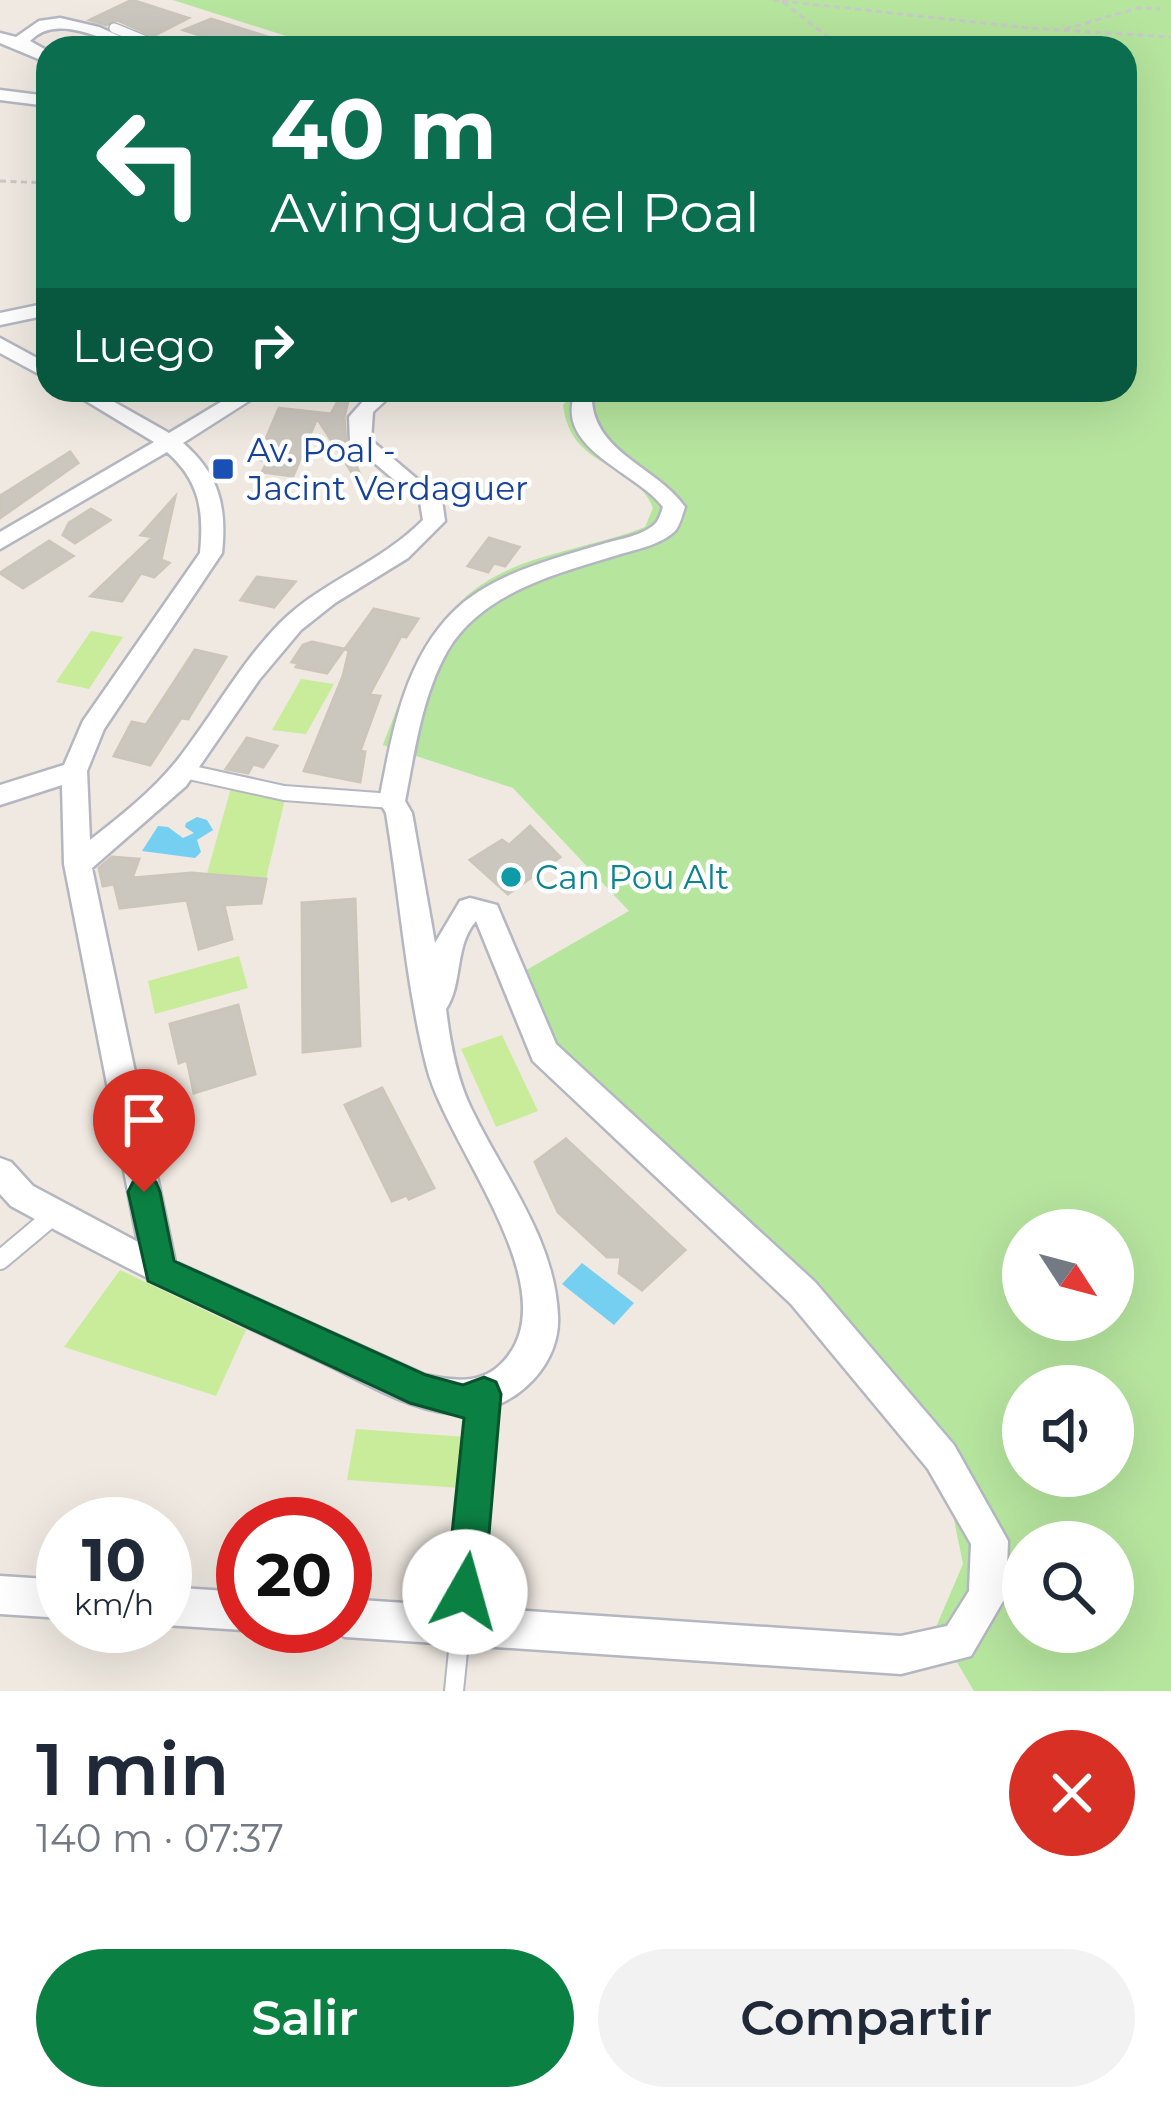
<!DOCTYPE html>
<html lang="es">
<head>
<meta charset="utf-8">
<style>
  body { margin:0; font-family:Montserrat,sans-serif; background:#f2f2f3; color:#1f2937; height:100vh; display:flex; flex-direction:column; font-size:45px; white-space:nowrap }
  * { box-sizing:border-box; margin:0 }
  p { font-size:39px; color:#747a83 }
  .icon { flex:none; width:66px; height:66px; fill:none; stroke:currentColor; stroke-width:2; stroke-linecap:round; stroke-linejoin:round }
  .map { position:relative; height:1691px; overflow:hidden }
  .sheet { display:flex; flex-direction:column; background:#fff; flex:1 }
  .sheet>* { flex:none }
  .top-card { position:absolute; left:36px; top:36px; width:1101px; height:366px; border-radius:36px; box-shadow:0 12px 48px #0002; background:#0b6e4f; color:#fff; overflow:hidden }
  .needle { width:78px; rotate:126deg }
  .fabs { position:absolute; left:1002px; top:1209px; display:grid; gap:24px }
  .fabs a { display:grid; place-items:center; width:132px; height:132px; border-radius:50%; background:#fff; box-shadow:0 12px 48px #0002; font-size:60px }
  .speed { position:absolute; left:36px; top:1497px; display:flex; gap:24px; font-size:60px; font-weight:700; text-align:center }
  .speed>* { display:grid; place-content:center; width:156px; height:156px; border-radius:50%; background:#fff; box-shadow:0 12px 48px #0002; line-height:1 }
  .speed small { font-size:30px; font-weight:400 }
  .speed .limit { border:18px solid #d22; background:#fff; color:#111 }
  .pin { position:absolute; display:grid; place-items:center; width:102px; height:102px; color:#fff; margin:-123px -51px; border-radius:50% 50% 50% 0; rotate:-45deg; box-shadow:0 0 12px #0007 }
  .pin .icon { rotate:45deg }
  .me { position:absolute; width:132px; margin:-66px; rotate:7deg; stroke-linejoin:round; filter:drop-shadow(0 0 9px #0008) }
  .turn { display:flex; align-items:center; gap:42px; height:252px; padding:0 36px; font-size:54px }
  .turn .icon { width:156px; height:156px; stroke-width:2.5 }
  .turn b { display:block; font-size:84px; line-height:102px }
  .then { display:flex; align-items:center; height:114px; padding:0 36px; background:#0003; gap:24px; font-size:45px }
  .round { display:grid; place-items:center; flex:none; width:126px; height:126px; border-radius:63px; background:#f2f2f3 }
  .summary { display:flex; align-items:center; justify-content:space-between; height:204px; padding:0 36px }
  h1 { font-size:72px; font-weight:600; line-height:90px }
  .cta { display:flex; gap:24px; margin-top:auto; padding:24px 36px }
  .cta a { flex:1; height:138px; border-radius:72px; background:#0b8043; color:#fff; font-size:48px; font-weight:600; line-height:138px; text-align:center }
  .cta a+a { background:#f2f2f3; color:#1f2937 }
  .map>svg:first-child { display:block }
  .green { fill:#b6e59e; fill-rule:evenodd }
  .pitch { fill:#c9ec9a }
  .water { fill:#75cff0 }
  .building { fill:#cbc7bf; stroke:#cbc5ba; stroke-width:3 }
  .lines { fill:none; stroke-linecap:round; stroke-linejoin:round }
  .service-far2-casing { stroke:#b4b7c1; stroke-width:12 }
  .service-far1-casing { stroke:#b4b7c1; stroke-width:18 }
  .service-casing { stroke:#b4b7c1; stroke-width:22 }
  .minor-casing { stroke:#b4b7c1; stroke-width:5 }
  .path { stroke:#c9c9c9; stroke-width:3; stroke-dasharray:6 4.5; stroke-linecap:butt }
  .service-far2 { stroke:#fff; stroke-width:9 }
  .service-far1 { stroke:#fff; stroke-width:14 }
  .service { stroke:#fff; stroke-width:18 }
  .minor { fill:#fff; fill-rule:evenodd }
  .route { fill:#0b8043; stroke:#07532c; stroke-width:3 }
  .transit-dot { fill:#1a4fb4; stroke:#fff; stroke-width:4.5 }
  .culture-dot { fill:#0f9aa8; stroke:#fff; stroke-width:4.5 }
  .labels { text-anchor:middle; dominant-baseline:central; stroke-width:9; stroke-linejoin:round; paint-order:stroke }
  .transit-label { font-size:33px; fill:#164399; stroke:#fff; text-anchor:start }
  .culture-label { font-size:33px; fill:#0d838f; stroke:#fff; text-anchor:start }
</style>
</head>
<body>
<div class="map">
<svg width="1171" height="1691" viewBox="0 0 1171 1691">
  <rect width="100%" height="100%" fill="#efe9e1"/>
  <path class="green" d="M173 0H1171V1691H974L936 1627 963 1564 951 1505 858 1339 559 1058 523 972 629 911 513 788 383 745C408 682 430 612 494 577 540 552 597 546 645 527L653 508C634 459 571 471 563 405L577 390H1125V48H324ZM1023 1230H1113V1320H1023ZM1023 1386H1113V1476H1023ZM1023 1542H1113V1632H1023Z"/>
  <path class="pitch" d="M91 631 123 637 89 689 56 682Z
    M301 679 334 684 306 734 272 730Z
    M231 788 285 799 266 879 206 877Z
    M239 956 248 988 155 1014 148 981Z
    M502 1035 538 1111 496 1127 461 1049Z
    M120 1270 246 1330 216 1396 64 1347Z
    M356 1429 466 1437 461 1488 347 1480Z"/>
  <path class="water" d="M197 817 207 820 213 830 197 840 201 852 195 858 142 851 158 826 168 827 183 838 194 833 185 827 186 823Z
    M582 1263 634 1303 614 1325 562 1284Z"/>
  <path class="building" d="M132 0 188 18 153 36 117 20 106 25 90 20Z
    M211 19 290 44 289 48H239L184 30Z
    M344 390H351L344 417 346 442 361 477 356 479 317 418 293 476 262 472 268 461 261 460 272 439H266L279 408 331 414Z
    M70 452 78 463 0 518V496Z
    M175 497 161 560 169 563 154 577 141 573 122 601 91 596 153 537 141 535Z
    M91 509 110 520 75 543 63 535 69 523Z
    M489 538 519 547 505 566 494 563 488 572 468 566Z
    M49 541 73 556 23 588 0 573Z
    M257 577 295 582 274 607 241 600Z
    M374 609 418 619 406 637 401 636 369 695 380 696 360 751 365 752 360 782 304 771 343 676 349 651 345 649Z
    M312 642 344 649 327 673 296 667 298 663 292 662 303 645Z
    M195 650 226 657 188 719 181 718 150 765 114 756 132 722 146 725Z
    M247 738 277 746 263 767 253 764 248 773 226 769Z
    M530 826 560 857 508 894 470 860 502 840 509 845Z
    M112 857 139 859 132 878 191 873 266 879 261 903 224 905 232 939 199 949 187 900 120 908 114 884 103 886 99 868Z
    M355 899 360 1046 303 1052 302 903Z
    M238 1005 255 1074 194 1093 187 1060 179 1063 170 1024Z
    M382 1088 434 1188 409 1199 407 1195 392 1201 345 1105Z
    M566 1139 685 1250 642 1290 619 1273 621 1257H607L558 1212 535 1162Z"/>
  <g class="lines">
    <defs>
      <path id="service-far2" d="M114 28 146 41 138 48"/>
      <path id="service-far1" d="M184 771 284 793 392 801"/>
      <path id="service" d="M0 1260 55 1214
        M454 1691 484 1394"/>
      <path id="minor" d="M60 18 99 27 146 48C110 48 60 9 30 41L48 51V63L0 43V33L16 37 39 21Z
        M0 90 48 96V106L0 100Z
        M48 303V315L0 325V313Z
        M0 338 48 364V379L0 353Z
        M68 390H93L169 433 241 390H266L183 443C219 474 227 507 222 553L104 729 87 771 90 840C122 815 154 790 179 758 214 713 240 664 280 623 322 581 381 563 423 520L420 502 350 442 349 417 373 390H397L373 412 371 440 442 500 445 521 408 558 335 603 301 630 259 680 186 786 92 868 175 1262 425 1375C453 1381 481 1385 502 1363 572 1292 447 1147 427 1068 406 986 400 897 386 813L379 801C392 735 403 663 452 613 490 574 553 559 603 544 619 539 642 536 655 524 659 520 661 513 663 507 637 472 557 450 574 396L581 390H604L592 402C597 454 657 467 685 507 682 515 680 526 674 532 658 546 633 550 614 556 555 574 482 593 448 650 422 695 415 750 405 801L412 813 435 943 460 901 470 898 497 905 556 1044 815 1282 954 1445 1008 1541 1006 1596 971 1656 901 1674 345 1637 332 1631 329 1626H345V1599L901 1636 947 1626 969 1591 971 1544 928 1469 791 1304 533 1061 476 921C454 946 463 984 446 1009 450 1042 456 1076 470 1106 502 1174 555 1238 558 1316 561 1372 503 1419 449 1413 405 1408 362 1381 322 1362 216 1313 113 1262 11 1206L0 1194V1158L11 1162 33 1186 138 1242 64 864 62 785 0 805V785L64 765 83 721 200 553C204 511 200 481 167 452L0 549V532L154 442Z
        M0 1576 63 1580V1618L0 1614Z
        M165 1587 243 1592V1626H252L243 1630 165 1625Z"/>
    </defs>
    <use href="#service-far2" class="service-far2-casing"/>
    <use href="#service-far1" class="service-far1-casing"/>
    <use href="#service" class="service-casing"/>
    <use href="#minor" class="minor-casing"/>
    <path class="path" d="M773 0 782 1 842 48
      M782 1 1030 28 1171 37
      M1065 29 1138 8 1160 9
      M0 181 48 183"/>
    <use href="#service-far2" class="service-far2"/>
    <use href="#service-far1" class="service-far1"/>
    <use href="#service" class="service"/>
    <use href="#minor" class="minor"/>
  </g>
  <path class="route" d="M144 1178 156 1182 160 1192 174 1261 426 1375 463 1385 484 1377 496 1382 501 1394 484 1592 479 1605 465 1611 452 1605 446 1592 464 1418 410 1403 148 1281 128 1192 133 1182Z"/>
  <rect class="transit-dot" x="211" y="457" width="24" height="24" rx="6"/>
  <circle class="culture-dot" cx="511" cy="877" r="12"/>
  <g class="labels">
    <g class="transit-label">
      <text x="247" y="450">Av. Poal -<tspan x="247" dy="38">Jacint Verdaguer</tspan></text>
    </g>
    <g class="culture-label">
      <text x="535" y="877">Can Pou Alt</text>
    </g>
  </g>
</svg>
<div class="fabs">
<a><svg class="needle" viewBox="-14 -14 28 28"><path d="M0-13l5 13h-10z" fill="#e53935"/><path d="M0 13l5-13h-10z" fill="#747a83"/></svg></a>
<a><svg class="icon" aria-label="sound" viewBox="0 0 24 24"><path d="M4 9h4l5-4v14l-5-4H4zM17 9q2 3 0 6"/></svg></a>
<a><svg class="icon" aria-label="search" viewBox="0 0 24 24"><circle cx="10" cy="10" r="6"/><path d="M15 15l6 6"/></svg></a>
</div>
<div class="speed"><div>10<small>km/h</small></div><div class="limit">20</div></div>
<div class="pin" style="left:144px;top:1192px;background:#d93025"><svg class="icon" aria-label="arrive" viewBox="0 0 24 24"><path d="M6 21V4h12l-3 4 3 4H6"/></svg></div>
<svg class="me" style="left:465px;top:1592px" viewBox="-20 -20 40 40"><circle r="19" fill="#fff"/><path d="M0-13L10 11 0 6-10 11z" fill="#0b8043"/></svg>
<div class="top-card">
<div class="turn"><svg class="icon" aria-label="left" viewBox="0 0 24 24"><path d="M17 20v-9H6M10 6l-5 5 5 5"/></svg><div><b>40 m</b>Avinguda del Poal</div></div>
<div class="then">Luego<svg class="icon" aria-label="right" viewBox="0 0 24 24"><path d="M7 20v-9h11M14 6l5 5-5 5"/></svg></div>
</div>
</div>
<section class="sheet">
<div class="summary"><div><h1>1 min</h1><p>140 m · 07:37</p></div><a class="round" style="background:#d93025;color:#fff"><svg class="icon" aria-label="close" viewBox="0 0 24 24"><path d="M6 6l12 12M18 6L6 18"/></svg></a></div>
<div class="cta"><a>Salir</a><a>Compartir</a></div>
</section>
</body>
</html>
